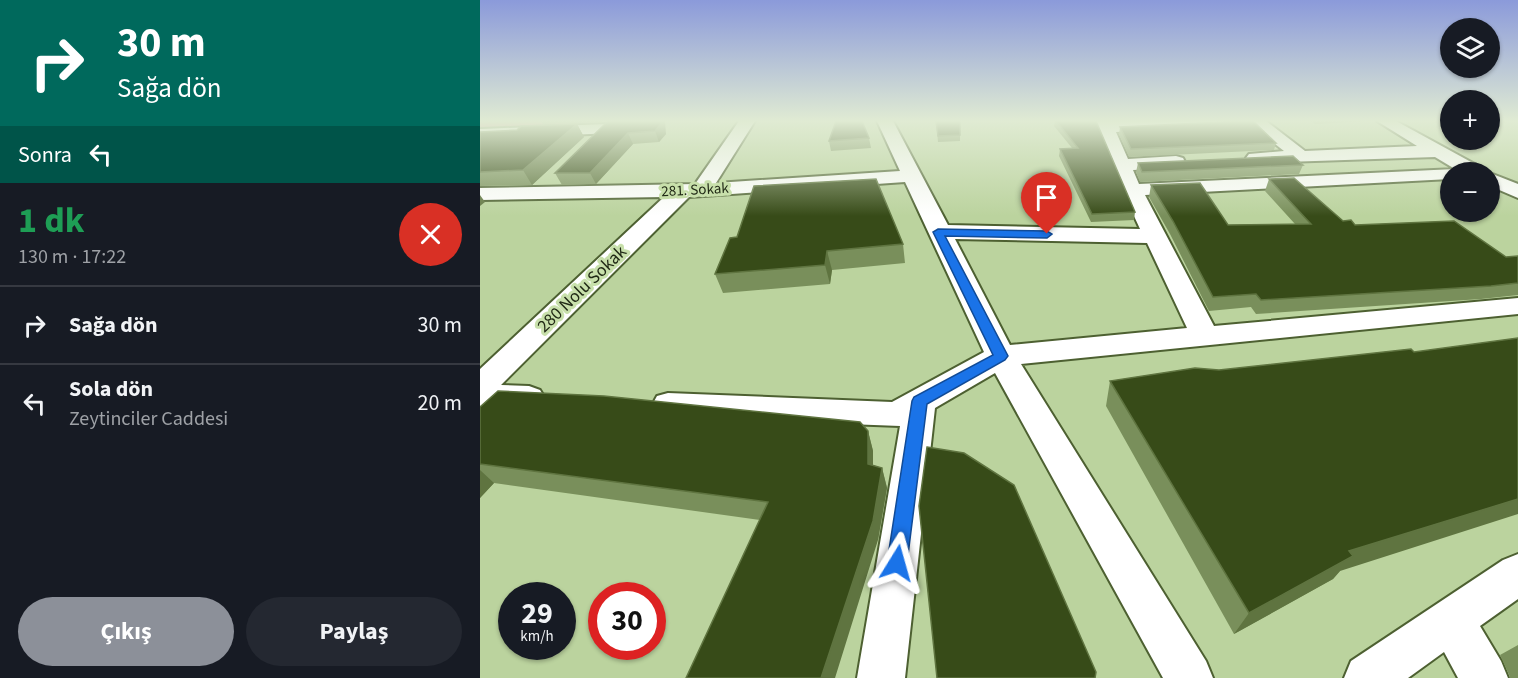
<!DOCTYPE html>
<html lang="tr">
<head>
<meta charset="utf-8">
<style>
  body { margin:0; font-family:"Source Sans 3",sans-serif; background:#242831; color:#f1f3f6; height:100vh; display:flex; flex-direction:column; font-size:22px; white-space:nowrap }
  * { box-sizing:border-box; margin:0 }
  p { font-size:20px; color:#9ea1a6 }
  .icon { flex:none; width:33px; height:33px; fill:none; stroke:currentColor; stroke-width:2; stroke-linecap:round; stroke-linejoin:round }
  .map { position:relative; flex:1; overflow:hidden }
  .sheet { display:flex; flex-direction:column; background:#171b24; width:480px }
  .sheet>* { flex:none }
  .guide { background:#00695c; color:#fff; overflow:hidden }
  .buttons { position:absolute; left:960px; top:18px; display:grid; gap:12px }
  .buttons a { display:grid; place-items:center; width:60px; height:60px; border-radius:50%; background:#171b24; box-shadow:0 2px 4px #0004; font-size:30px }
  .speed { position:absolute; left:18px; top:582px; display:flex; gap:12px; font-size:30px; font-weight:700; text-align:center }
  .speed>* { display:grid; place-content:center; width:78px; height:78px; border-radius:50%; background:#171b24; box-shadow:0 2px 4px #0004; line-height:1 }
  .speed small { font-size:15px; font-weight:400 }
  .speed .limit { border:9px solid #d22; background:#fff; color:#111 }
  .pin { position:absolute; display:grid; place-items:center; width:51px; height:51px; color:#fff; margin:-62px -26px; border-radius:50% 50% 50% 0; rotate:-45deg; box-shadow:0 0 6px #0007 }
  .pin .icon { rotate:45deg }
  .me { position:absolute; width:66px; margin:-33px; rotate:8deg; stroke-linejoin:round; filter:drop-shadow(0 0 4px #0008) }
  .turn { display:flex; align-items:center; gap:21px; height:126px; padding:0 18px; font-size:27px }
  .turn .icon { width:78px; height:78px; stroke-width:2.5 }
  .turn b { display:block; font-size:42px; line-height:51px }
  .then { display:flex; align-items:center; height:57px; padding:0 18px; background:#0003; gap:12px; font-size:22px }
  .round { display:grid; place-items:center; flex:none; width:63px; height:63px; border-radius:32px; background:#242831 }
  .overview { display:flex; align-items:center; justify-content:space-between; height:102px; padding:0 18px }
  h1 { font-size:36px; font-weight:700; line-height:45px; color:#1e9e55 }
  .cta { display:flex; gap:12px; margin-top:auto; padding:12px 18px }
  .cta a { flex:1; height:69px; border-radius:36px; background:#8c9099; color:#fff; font-size:24px; font-weight:700; line-height:69px; text-align:center }
  .cta a+a { background:#242831; color:#f1f3f6 }
  ul { padding:0; list-style:none }
  li { display:flex; align-items:center; gap:18px; height:78px; padding:0 18px; border-top:2px solid #363941 }
  li div { flex:1 }
  li b { display:block; font-size:22px }
  li em { font-style:normal }
  main { display:flex; flex:1; min-height:0 }
  .map>svg:first-child { display:block }
  .green { fill:#e07a90 }
  .lines { fill:none; stroke-linecap:round; stroke-linejoin:round }
  .street-casing { stroke:#4d6031; stroke-width:4 }
  .street { fill:#fff; fill-rule:evenodd }
  .wall { fill:#798f5b }
  .shaded-wall { fill:#5f7440 }
  .building { fill:#374b18; stroke:#5f7440; stroke-width:1.5 }
  .route { fill:#1a73e8; stroke:#114b97; stroke-width:1.5 }
  .labels { text-anchor:middle; dominant-baseline:central; stroke-width:6; stroke-linejoin:round; paint-order:stroke }
  .far-street-label { font-size:15px; fill:#212a16; stroke:#c8e0ab }
  .street-label { font-size:18px; fill:#212a16; stroke:#c8e0ab }
</style>
</head>
<body>
<main>
<section class="sheet">
<div class="guide">
<div class="turn"><svg class="icon" aria-label="right" viewBox="0 0 24 24"><path d="M7 20v-9h11M14 6l5 5-5 5"/></svg><div><b>30 m</b>Sağa dön</div></div>
<div class="then">Sonra<svg class="icon" aria-label="left" viewBox="0 0 24 24"><path d="M17 20v-9H6M10 6l-5 5 5 5"/></svg></div>
</div>
<div class="overview"><div><h1>1 dk</h1><p>130 m · 17:22</p></div><a class="round" style="background:#d93025;color:#fff"><svg class="icon" aria-label="close" viewBox="0 0 24 24"><path d="M6 6l12 12M18 6L6 18"/></svg></a></div>
<ul>
<li><svg class="icon" aria-label="right" viewBox="0 0 24 24"><path d="M7 20v-9h11M14 6l5 5-5 5"/></svg><div><b>Sağa dön</b></div><em>30 m</em></li>
<li><svg class="icon" aria-label="left" viewBox="0 0 24 24"><path d="M17 20v-9H6M10 6l-5 5 5 5"/></svg><div><b>Sola dön</b><p>Zeytinciler Caddesi</p></div><em>20 m</em></li>
</ul>
<div class="cta"><a>Çıkış</a><a>Paylaş</a></div>
</section>
<div class="map">
<svg width="1038" height="678" viewBox="0 0 1038 678">
  <rect width="100%" height="100%" fill="#bbd39e"/>
  <path class="green" d="M0 121H112L106 126 0 131Z"/>
  <g class="lines">
    <defs>
      <path id="street" d="M259 121H275L236 183 420 171 397 121H413L468 225 660 229 642 190 615 121H786L825 151 937 146 897 121H916L1002 168 1005 172H982L977 170 979 172H970V179L665 195 734 326 1038 298V314L541 364 726 661 733 678H683L515 373 455 408 425 678H377L420 426 188 417 177 414 172 405 177 396 188 393 412 402 504 352 425 182 209 197 21 385 49 386 60 390 65 398 60 406 49 410 0 408V369L184 197 0 200V188L215 184ZM771 125 804 151 769 154 766 158 769 162 775 163 955 157 975 169 659 184 653 170 696 168 703 166 705 162 703 158 696 156 648 159 636 132ZM475 239 667 243 707 328 530 345Z
        M126 124 132 125 134 129 132 133 0 139V129Z
        M1010 173 1038 184V198L1010 186Z
        M1038 554V599L1000 626 1021 661 1028 678H978L964 652 928 678H864L871 661 1023 560Z"/>
    </defs>
    <use href="#street" class="street-casing"/>
    <use href="#street" class="street"/>
  </g>
  <path class="wall" d="M61 121H122L120 122 63 124Z
    M128 121 186 134 179 142 153 144 116 184 82 185 75 173Z
    M456 121H480V141L458 142Z
    M575 121H616L655 212 654 220 611 222 579 156 580 149 592 148 574 126Z
    M831 121H889L835 124Z
    M97 124 104 137 52 185 0 186V132L37 130Z
    M640 127 796 143 794 150 649 157 639 134Z
    M389 138 391 148 351 151 349 141Z
    M658 163 823 165 819 174 660 182 656 172Z
    M789 179 863 221 875 225 1026 257 1038 256V295L1001 299 776 314 771 307 729 311 690 234 669 197 671 185 748 225 815 224 785 191Z
    M250 238 423 244 425 263 352 270 350 284 243 293 235 274Z
    M934 352 860 571 853 579 754 634 626 406 630 381Z
    M0 407 388 431 393 451V465L402 468 407 488 398 540 280 520 14 483 0 498Z
    M1038 645V678H1029L1030 677 1020 655Z"/>
  <path class="shaded-wall" d="M181 121H185L186 134 179 142 175 131Z
    M97 124 104 137 52 185 43 170Z
    M148 133 153 144 116 184 110 173Z
    M0 195 5 202 0 206Z
    M347 251 352 270 350 284 345 265Z
    M388 431 393 451V484L388 464Z
    M402 468 407 488 398 540 355 678H341Z
    M0 470 14 483 0 498Z
    M1038 499V514L860 571 853 579 754 634 769 613 869 551Z"/>
  <path class="building" d="M128 121H181V124L175 131 148 133 110 173H75Z
    M356 121H382L389 138 349 141Z
    M456 121H480V135L458 136Z
    M576 121H616L655 212 612 214 580 149 598 148Z
    M762 121H773L796 143 651 149 640 127Z
    M97 124 43 170 0 172V132L37 130 41 126Z
    M813 156 823 165 662 172 658 163Z
    M814 178 863 221 871 220 875 225 974 221 1026 257 1038 256V283L1011 286 781 300 776 294 733 297 693 221 671 185 720 183 748 225 831 224 789 179Z
    M396 179 423 244 347 251 345 265 235 274 250 238 257 237 274 186Z
    M1038 338V499L869 551 873 556 769 613 630 381 715 368 739 370 931 349 934 352Z
    M18 391 124 396 380 422 388 431V464L402 468 393 521 341 678H206L288 502 0 464V407Z
    M447 447 484 453 534 485 616 672 615 678H457L439 506Z"/>
  <linearGradient id="sky" x2="0" y2="1"><stop stop-color="#8b9ada"/><stop offset="0.56" stop-color="#e0ebd3"/><stop offset="1" stop-color="#e0ebd3" stop-opacity="0"/></linearGradient>
  <rect width="1038" height="216" fill="url(#sky)"/>
  <path class="route" d="M458 229 567 231 572 234 567 238 465 236 528 356 525 360 447 404 427 563 424 569 417 572 410 569 407 563 432 401 434 397 513 355 453 232Z"/>
  <g class="labels">
    <g class="far-street-label">
      <text transform="translate(215 190) rotate(-3)">281. Sokak</text>
    </g>
    <g class="street-label">
      <text transform="translate(102 289) rotate(-44)">280 Nolu Sokak</text>
    </g>
  </g>
</svg>
<div class="buttons">
<a><svg class="icon" aria-label="layers" viewBox="0 0 24 24"><path d="M12 4l9 5-9 5-9-5zM3 14l9 5 9-5"/></svg></a>
<a>+</a>
<a>−</a>
</div>
<div class="speed"><div>29<small>km/h</small></div><div class="limit">30</div></div>
<div class="pin" style="left:567px;top:234px;background:#d93025"><svg class="icon" aria-label="arrive" viewBox="0 0 24 24"><path d="M6 21V4h12l-3 4 3 4H6"/></svg></div>
<svg class="me" style="left:417px;top:563px" viewBox="-20 -20 40 40"><path d="M0-17L14 15 0 8-14 15z" fill="#1a73e8" stroke="#fff" stroke-width="4"/></svg>
</div>
</main>
</body>
</html>
